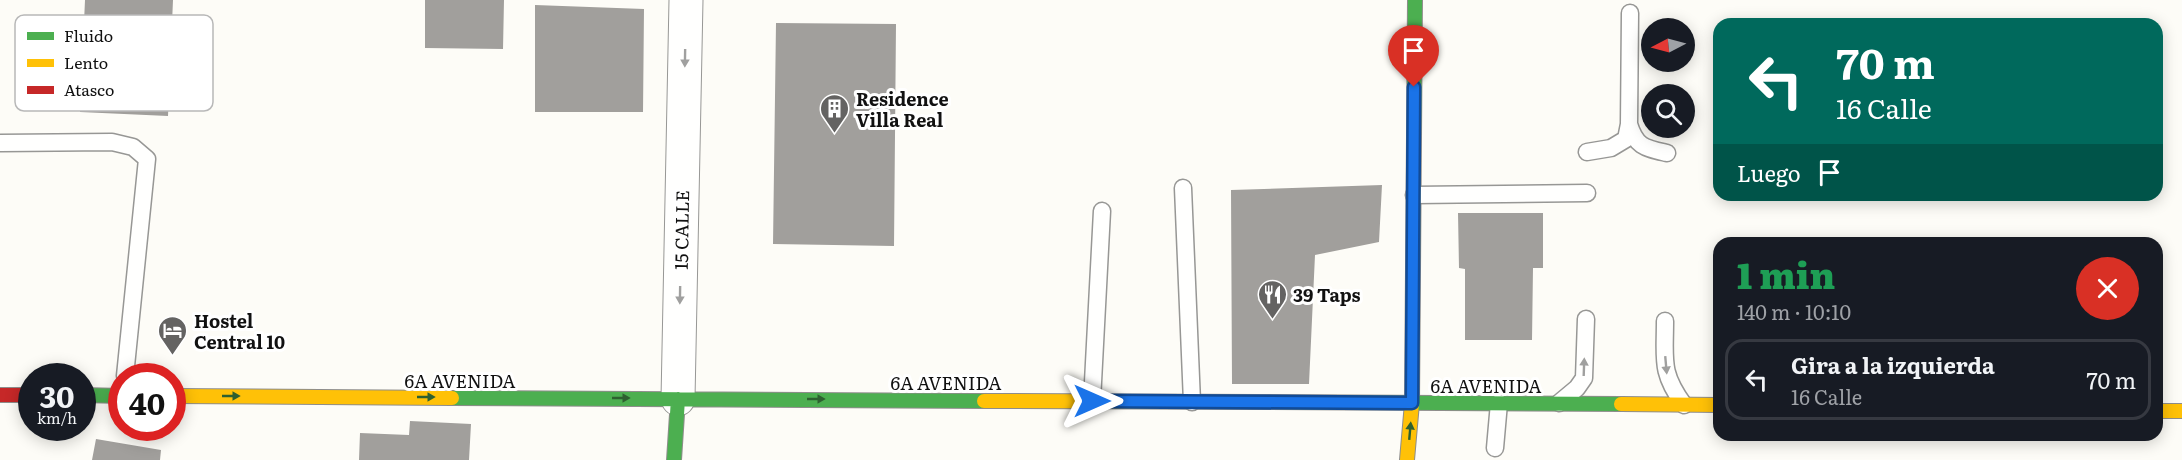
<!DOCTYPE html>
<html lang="es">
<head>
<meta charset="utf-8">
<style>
  body { margin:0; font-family:Literata,serif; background:#20242c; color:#f1f3f6; height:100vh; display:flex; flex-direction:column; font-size:22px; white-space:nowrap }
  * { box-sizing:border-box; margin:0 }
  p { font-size:20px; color:#9ea1a6 }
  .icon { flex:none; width:33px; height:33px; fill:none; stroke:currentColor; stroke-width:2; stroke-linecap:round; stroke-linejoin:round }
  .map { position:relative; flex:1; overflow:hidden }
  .details { position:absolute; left:1713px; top:237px; width:450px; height:204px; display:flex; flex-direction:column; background:#171b24; border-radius:18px; box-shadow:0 3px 15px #0003 }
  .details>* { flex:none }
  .hud { position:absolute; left:1713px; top:18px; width:450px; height:183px; border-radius:18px; box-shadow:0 3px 15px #0003; background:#00695c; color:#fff; overflow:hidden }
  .needle { width:39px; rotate:264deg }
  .fabs { position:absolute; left:1641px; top:18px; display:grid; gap:12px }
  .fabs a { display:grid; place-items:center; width:54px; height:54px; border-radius:50%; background:#171b24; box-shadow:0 3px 15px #0003; font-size:30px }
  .speed { position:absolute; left:18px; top:363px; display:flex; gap:12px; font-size:30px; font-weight:700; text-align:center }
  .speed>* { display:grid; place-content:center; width:78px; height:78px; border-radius:50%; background:#171b24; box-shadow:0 3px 15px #0003; line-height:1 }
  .speed small { font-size:15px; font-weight:400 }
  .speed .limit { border:9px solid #d22; background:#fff; color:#111 }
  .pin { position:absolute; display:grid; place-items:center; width:51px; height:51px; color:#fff; margin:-62px -26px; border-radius:50% 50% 50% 0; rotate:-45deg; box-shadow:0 0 6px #0007 }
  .pin .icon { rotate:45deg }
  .me { position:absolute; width:66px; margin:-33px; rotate:90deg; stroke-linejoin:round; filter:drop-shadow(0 0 4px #0008) }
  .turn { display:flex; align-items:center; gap:21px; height:126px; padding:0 24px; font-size:27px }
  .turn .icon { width:78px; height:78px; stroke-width:2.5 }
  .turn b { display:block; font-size:42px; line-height:51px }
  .then { display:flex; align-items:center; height:57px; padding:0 24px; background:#0003; gap:12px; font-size:22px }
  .round { display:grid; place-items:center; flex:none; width:63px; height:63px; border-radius:32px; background:#20242c }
  .headline { display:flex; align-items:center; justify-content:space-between; height:102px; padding:0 24px }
  h1 { font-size:36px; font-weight:800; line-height:45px; color:#1e9e55 }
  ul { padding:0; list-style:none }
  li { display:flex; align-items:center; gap:18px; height:81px; margin:0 12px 9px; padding:0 12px; border:3px solid #363941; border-radius:18px }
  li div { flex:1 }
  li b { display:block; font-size:22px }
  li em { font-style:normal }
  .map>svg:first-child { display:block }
  .building { fill:#a19f9c }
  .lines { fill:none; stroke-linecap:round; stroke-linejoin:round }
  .lane-casing { stroke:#979795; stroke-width:19 }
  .street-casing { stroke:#979795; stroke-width:35 }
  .fast-casing { stroke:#8e8d8b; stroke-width:16 }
  .slow-casing { stroke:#8e8d8b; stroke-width:16 }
  .jam-casing { stroke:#8e8d8b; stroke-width:16 }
  .lane { stroke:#fffffe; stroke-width:16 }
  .street { stroke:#fffffe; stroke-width:33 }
  .fast { stroke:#4caf50; stroke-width:14 }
  .slow { stroke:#ffc107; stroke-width:14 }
  .jam { stroke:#c62828; stroke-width:14 }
  .oneway { fill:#a0a09f }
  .oneway2 { fill:#2e6030 }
  .route-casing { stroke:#114b97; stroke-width:15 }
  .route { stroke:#1a73e8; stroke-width:10 }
  .labels { text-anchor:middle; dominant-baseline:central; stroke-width:6; stroke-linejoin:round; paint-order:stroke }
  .poi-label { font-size:18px; font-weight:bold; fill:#111; stroke:#fff; text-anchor:start }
  .street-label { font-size:18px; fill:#111; stroke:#fff }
  .key { fill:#fff; stroke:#b8b8b8; stroke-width:1.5 }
  .key-label { font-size:16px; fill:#111 }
</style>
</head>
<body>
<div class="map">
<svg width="2182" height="460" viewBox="0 0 2182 460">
  <rect width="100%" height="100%" fill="#fdfcf7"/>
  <path class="building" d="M85 0H173L168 116 80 112Z
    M425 0H504L503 49 425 48Z
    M535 5 644 9 643 112H535Z
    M776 23 896 24 894 246 773 244Z
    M1382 185 1379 242 1315 255 1309 384H1232L1231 190Z
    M1458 213H1543V268H1533L1532 340H1465V269L1459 268Z
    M410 421 471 424 469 460H359L360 433 409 435Z
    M96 439 161 450 160 460H92Z"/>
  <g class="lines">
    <defs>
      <path id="lane" d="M1629 124C1636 147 1645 148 1667 153
        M0 143 112 142 133 147 147 159 125 376
        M1587 152 1611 148 1626 139 1629 124 1630 13
        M1183 188 1192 402
        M1414 195 1587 193
        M1665 321C1665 360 1660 372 1684 405
        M1092 401 1102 211
        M1559 403 1577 388 1584 378 1586 319
        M1495 448 1499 403"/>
      <path id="street" d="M678 399 686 0"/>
      <path id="fast" d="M1414 136 1415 0
        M82 395 122 396
        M452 398 984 401
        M1257 402 1621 404
        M674 460 678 399"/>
      <path id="slow" d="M172 396 452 398
        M984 401 1257 402
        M1621 404 1719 405
        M2157 411H2182
        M1407 460 1412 403 1414 136"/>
      <path id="jam" d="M0 395H32"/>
    </defs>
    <use href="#lane" class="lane-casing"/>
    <use href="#street" class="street-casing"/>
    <use href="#fast" class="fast-casing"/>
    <use href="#slow" class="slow-casing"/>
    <use href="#jam" class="jam-casing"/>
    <use href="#lane" class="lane"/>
    <use href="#street" class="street"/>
    <use href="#fast" class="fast"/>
    <use href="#slow" class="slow"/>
    <use href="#jam" class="jam"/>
  </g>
  <defs><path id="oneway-solid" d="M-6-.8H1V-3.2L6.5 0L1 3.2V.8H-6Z" transform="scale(1.5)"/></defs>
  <g class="oneway">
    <use href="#oneway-solid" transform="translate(685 58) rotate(91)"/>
    <use href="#oneway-solid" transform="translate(680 295) rotate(91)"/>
    <use href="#oneway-solid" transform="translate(1666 365) rotate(85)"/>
    <use href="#oneway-solid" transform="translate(1584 367) rotate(-88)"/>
  </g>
  <g class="oneway2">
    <use href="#oneway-solid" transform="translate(231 396)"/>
    <use href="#oneway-solid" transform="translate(426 397)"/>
    <use href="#oneway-solid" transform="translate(621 398)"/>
    <use href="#oneway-solid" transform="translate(816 399)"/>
    <use href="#oneway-solid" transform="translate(1410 431) rotate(-85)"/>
  </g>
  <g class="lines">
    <defs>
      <path id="route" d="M1092 401 1412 403 1414 87"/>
    </defs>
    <use href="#route" class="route-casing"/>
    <use href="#route" class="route"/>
  </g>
  <defs>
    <symbol id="building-pin" viewBox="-11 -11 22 30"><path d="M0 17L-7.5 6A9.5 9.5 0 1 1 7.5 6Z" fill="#646362" stroke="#fff"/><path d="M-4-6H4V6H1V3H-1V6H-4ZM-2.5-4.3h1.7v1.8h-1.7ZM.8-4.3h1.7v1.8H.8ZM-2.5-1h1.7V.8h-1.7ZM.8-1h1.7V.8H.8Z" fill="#fff"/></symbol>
    <symbol id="restaurant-pin" viewBox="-11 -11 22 30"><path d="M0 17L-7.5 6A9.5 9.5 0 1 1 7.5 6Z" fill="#646362" stroke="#fff"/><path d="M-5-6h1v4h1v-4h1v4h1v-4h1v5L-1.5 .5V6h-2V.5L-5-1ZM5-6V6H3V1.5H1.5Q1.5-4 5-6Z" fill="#fff"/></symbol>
    <symbol id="hotel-pin" viewBox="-11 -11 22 30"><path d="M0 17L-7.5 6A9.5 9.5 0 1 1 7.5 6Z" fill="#646362" stroke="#fff"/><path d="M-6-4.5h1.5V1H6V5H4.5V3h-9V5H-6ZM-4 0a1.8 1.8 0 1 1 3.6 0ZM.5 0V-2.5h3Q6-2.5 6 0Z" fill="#fff"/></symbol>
  </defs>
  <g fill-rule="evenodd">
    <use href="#building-pin" x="818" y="92" width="33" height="45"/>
    <use href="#restaurant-pin" x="1256" y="278" width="33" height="45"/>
    <use href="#hotel-pin" x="156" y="314" width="33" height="45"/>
  </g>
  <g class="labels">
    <g class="poi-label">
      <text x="856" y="98">Residence<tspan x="856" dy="21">Villa Real</tspan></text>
      <text x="1293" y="294">39 Taps</text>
      <text x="194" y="320">Hostel<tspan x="194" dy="21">Central 10</tspan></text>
    </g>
    <g class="street-label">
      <text transform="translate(681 230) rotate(-89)">15 CALLE</text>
      <text x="460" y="380">6A AVENIDA</text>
      <text x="946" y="382">6A AVENIDA</text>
      <text x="1486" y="385">6A AVENIDA</text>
    </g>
  </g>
  <rect x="15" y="15" width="198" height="96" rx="9" class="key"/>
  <rect x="27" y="32" width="27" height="8" fill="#4caf50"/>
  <rect x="27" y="59" width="27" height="8" fill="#ffc107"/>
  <rect x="27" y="86" width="27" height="8" fill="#c62828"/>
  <g class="key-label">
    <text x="64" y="42">Fluido</text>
    <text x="64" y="69">Lento</text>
    <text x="64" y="96">Atasco</text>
  </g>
</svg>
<div class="fabs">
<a><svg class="needle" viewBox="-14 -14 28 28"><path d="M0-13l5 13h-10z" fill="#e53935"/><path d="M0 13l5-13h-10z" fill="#9ea1a6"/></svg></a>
<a><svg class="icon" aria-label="search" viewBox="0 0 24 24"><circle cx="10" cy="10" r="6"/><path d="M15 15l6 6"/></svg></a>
</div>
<div class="speed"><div>30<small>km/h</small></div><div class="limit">40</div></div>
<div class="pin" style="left:1414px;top:87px;background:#d93025"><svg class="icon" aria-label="arrive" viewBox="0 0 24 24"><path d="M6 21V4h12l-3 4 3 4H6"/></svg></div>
<svg class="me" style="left:1092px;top:401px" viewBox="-20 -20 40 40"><path d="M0-17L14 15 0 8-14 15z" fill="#1a73e8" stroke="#fff" stroke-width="4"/></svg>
<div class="hud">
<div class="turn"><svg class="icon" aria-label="left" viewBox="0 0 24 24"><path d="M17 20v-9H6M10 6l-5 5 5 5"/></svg><div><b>70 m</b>16 Calle</div></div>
<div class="then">Luego<svg class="icon" aria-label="arrive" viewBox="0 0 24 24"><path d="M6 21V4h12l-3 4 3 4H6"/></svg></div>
</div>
<section class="details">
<div class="headline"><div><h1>1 min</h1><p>140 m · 10:10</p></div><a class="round" style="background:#d93025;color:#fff"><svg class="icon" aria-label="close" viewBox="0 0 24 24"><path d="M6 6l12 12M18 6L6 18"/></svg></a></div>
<ul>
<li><svg class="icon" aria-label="left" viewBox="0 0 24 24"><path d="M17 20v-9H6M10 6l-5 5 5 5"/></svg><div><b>Gira a la izquierda</b><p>16 Calle</p></div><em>70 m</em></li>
</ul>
</section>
</div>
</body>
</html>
